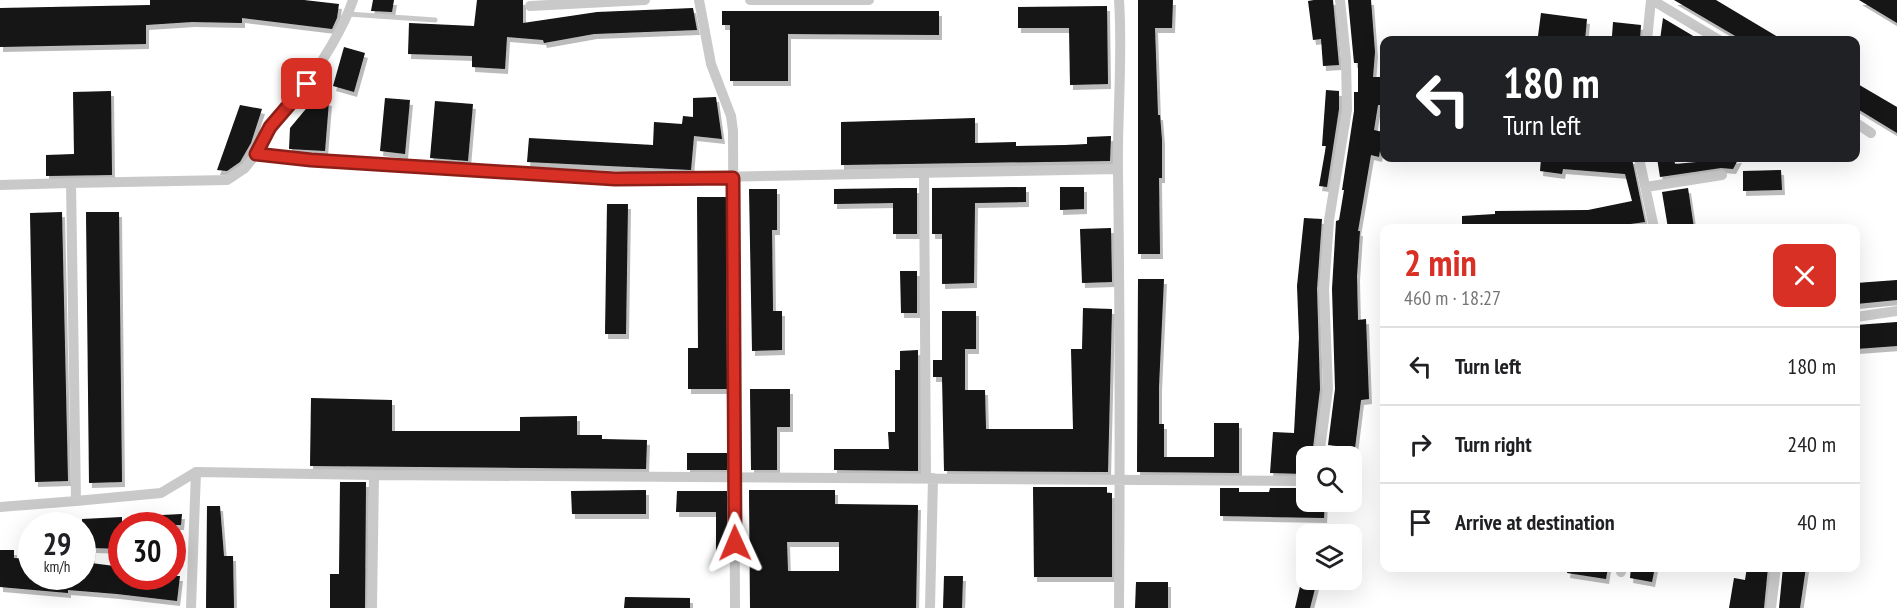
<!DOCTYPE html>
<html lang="en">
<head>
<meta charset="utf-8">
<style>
  body { margin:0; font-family:"PT Sans Narrow",sans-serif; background:#f6f6f6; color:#202124; height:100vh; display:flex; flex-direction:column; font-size:22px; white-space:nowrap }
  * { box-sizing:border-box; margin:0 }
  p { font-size:20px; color:#757577 }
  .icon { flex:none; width:33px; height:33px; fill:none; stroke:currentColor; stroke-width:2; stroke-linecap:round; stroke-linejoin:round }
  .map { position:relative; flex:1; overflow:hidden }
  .side { position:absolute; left:1380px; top:224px; width:480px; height:348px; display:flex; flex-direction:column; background:#fff; border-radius:12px; box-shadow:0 6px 24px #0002 }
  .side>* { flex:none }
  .guide { position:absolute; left:1380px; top:36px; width:480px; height:126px; border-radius:12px; box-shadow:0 6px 24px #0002; background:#202124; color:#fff; overflow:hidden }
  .tools { position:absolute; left:1296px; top:446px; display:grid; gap:12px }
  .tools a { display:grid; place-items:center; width:66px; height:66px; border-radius:12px; background:#fff; box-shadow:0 6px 24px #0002; font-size:30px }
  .speed { position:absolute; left:18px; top:512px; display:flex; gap:12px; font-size:30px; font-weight:700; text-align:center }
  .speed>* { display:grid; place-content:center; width:78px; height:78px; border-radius:50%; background:#fff; box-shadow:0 6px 24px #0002; line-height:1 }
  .speed small { font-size:15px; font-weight:400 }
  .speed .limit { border:9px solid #d22; background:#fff; color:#111 }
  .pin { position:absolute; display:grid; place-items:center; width:51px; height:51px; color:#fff; margin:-26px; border-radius:12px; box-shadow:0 3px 9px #0006 }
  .me { position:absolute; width:66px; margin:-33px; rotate:359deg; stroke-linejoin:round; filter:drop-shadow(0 0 4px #0008) }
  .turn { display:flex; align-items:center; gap:21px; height:126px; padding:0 24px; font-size:27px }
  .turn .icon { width:78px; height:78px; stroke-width:2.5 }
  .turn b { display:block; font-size:42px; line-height:51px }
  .round { display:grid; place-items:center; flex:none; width:63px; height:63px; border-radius:12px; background:#f6f6f6 }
  .headline { display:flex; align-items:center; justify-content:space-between; height:102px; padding:0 24px }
  h1 { font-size:36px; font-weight:800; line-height:45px; color:#d93025 }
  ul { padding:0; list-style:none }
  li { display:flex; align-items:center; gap:18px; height:78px; padding:0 24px; border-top:2px solid #e0e0e0 }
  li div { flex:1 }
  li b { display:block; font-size:22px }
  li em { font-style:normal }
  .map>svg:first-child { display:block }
  .building { fill:#131313; fill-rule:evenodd; filter:url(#shadow) }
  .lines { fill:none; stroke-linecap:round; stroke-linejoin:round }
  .service { stroke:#c9c9c9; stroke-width:5 }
  .minor { stroke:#c9c9c9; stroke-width:10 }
  .route-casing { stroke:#8d1f18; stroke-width:15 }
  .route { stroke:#d93025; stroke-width:10 }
</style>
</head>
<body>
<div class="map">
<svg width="1897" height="608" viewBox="0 0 1897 608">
  <defs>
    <filter id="shadow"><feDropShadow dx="3" dy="5" stdDeviation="0" flood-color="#0004"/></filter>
  </defs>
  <rect width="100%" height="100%" fill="#fff"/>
  <path class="building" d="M150 0H304L339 4 337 18 332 29 242 18V23L192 22 146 25V44L0 47V8L150 5Z
    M373 0H394L392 12 371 11Z
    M477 0H523V23L597 12 693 8 697 30 594 34 544 43 543 40 507 37 505 69 472 67V56L408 54 409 23 474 26Z
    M1138 0H1173L1172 28H1155L1158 115H1160L1162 140V178H1159L1160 254H1138Z
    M1314 0H1333L1339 65 1323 66 1321 39 1313 40 1308 1Z
    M1348 0H1371L1375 52 1373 77H1384V105H1378L1374 130 1383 132 1379 157 1371 155 1358 231H1360L1357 276 1358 320 1366 319 1369 399 1361 400 1355 448 1328 445 1335 389 1332 289 1336 221 1339 220 1344 190H1342L1354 111V92H1358V63H1354Z
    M1674 0H1716L1783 40H1742Z
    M1859 0H1897V23Z
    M1107 6 1108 84 1070 85 1069 28H1018V7Z
    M722 11H939V35L788 34V81H730V25H722Z
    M1541 13 1587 19 1585 40 1538 36Z
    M1663 18 1700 40H1660Z
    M1613 22 1641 25 1640 39 1612 36Z
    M344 47 365 53 354 92 333 86Z
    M1856 83 1897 107V133L1856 108Z
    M1326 90 1339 91V109L1327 187 1319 186 1326 146H1322Z
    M111 91 112 175 46 176V155L74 154 73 92Z
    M716 97 722 139 694 136 691 170 527 162 529 138 653 145 654 122 682 124 683 116 693 117V98Z
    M315 98 329 101 325 151 289 149 290 128Z
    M385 98 410 100 405 154 380 151Z
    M435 101 473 104 468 161 430 158Z
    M240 105 262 109 251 143 240 162 227 171 217 170Z
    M975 118V143L1016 142V146L1065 145 1087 144V137L1111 136 1110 161 841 165V122Z
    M1541 158 1632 159 1645 222 1601 228H1462V216L1495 214V211L1588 210 1632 201 1625 174 1563 169 1562 174 1540 171Z
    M1657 158H1674L1675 164 1739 158 1733 169 1721 168 1660 177Z
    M1781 170 1782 190 1743 191V171Z
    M1026 187V202L975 203 974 283 942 284V234H932V188Z
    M1060 187H1084V209L1060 210Z
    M900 188H917V234H893V203L834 204V189Z
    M1688 188 1694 228H1668L1662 192Z
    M749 189H777V230H772L773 311H782V350L752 351Z
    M697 197H726L727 389H688V348H698Z
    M607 204H628L626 334H605Z
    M62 212 68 481 35 482 30 213Z
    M86 212H119L122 482 89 483Z
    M1304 218 1322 219 1317 289 1320 389 1312 456H1306V474L1270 473 1273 432 1294 433 1299 338 1297 286Z
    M1111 228 1112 282 1082 283 1080 229Z
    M900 271H917V313H901Z
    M1138 279H1164L1159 386V424H1164V457H1214V423H1239V473L1137 472Z
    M1897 280V300L1856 304V283Z
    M1083 308 1112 309 1108 472 944 471 942 377H933V360H942V311H976V349H965V390H985L986 429H1073L1071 349H1082Z
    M1897 322V346L1856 349V325Z
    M918 350V471L834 470V449H889L888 432H895V370H900V351Z
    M750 389H790V427H777V470H751Z
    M311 398 392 400V431H520V417L577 416V435H602V439L647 440 646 469 310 466Z
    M687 453H727V470H687Z
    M340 482H366L365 608H330V574H339Z
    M1033 487H1107V493H1112V577H1034Z
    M1220 488H1239V492H1269L1270 488H1306V501H1325L1324 518 1220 516Z
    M646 490V514H572L571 491Z
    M749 490H835V504L918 505 916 608H750ZM787 542H839V571H788Z
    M677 491H727V557H716V512H676Z
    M207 506H220L224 556H233L234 608H206Z
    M182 514 181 525H142V516Z
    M122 517V549L93 548 91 563 122 567V576H180L177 601 117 594 68 590V593L0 587V550H14V558L32 559V576H82V519Z
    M1568 567H1608L1606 579 1567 573Z
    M1631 567H1655L1652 582 1630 578Z
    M1747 567H1768L1764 608H1729L1734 578 1745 580Z
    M1783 567H1806L1800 608H1779Z
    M944 576H963L962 608H943Z
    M1302 578 1317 581 1310 608H1295Z
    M1136 582H1168V608H1135Z
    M625 597 690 598V608H624Z"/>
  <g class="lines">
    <path class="service" d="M348 14 435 20"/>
    <path class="minor" d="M353 0C344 27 322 63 305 86 288 109 270 128 256 154L311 160 615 179 1118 169
      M699 0 711 64 731 116 733 131 735 608
      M750 0H869
      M1652 0 1719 40
      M530 6 645 0
      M1647 40 1651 0
      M1856 123 1871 133
      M1639 158 1654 228
      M924 173 926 478
      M0 185 71 183
      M1646 187 1722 175
      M1856 317 1897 311
      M1319 456 1328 389 1324 289 1329 220 1347 110 1346 59 1340 0
      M196 472 161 493 76 501 71 183 227 180 245 168 256 154
      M374 475 1306 481
      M0 507 76 501
      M1621 572 1622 567
      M191 608 196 472 374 475 372 608
      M930 608 933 478
      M1119 608C1120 463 1120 318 1118 172 1117 115 1123 58 1119 0
      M1771 608 1776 567"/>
  </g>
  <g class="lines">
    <defs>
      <path id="route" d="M307 84 270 127 256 154 311 160 615 179 733 178 735 543"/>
    </defs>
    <use href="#route" class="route-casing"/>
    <use href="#route" class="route"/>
  </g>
</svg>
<div class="tools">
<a><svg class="icon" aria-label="search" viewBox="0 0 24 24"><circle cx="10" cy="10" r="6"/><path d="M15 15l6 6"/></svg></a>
<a><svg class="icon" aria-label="layers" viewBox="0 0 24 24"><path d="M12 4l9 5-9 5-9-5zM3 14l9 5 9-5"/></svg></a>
</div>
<div class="speed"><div>29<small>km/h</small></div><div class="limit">30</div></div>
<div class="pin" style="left:307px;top:84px;background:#d93025"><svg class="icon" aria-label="arrive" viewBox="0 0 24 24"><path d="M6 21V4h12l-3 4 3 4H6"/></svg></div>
<svg class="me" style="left:735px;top:543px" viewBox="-20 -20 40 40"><path d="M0-17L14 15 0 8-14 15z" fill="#d93025" stroke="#fff" stroke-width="4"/></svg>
<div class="guide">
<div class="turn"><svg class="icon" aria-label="left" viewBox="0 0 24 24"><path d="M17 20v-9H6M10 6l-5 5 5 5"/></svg><div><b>180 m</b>Turn left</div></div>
</div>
<section class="side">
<div class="headline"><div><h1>2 min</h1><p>460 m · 18:27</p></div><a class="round" style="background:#d93025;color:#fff"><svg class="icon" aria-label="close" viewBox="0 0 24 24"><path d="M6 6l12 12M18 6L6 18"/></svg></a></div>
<ul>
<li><svg class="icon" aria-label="left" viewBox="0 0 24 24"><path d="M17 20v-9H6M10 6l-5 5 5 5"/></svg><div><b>Turn left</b></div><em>180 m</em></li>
<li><svg class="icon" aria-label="right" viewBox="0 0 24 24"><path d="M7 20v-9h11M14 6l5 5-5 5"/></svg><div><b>Turn right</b></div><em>240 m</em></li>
<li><svg class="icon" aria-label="arrive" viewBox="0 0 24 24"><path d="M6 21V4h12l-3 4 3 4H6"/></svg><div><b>Arrive at destination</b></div><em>40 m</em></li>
</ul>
</section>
</div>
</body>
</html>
